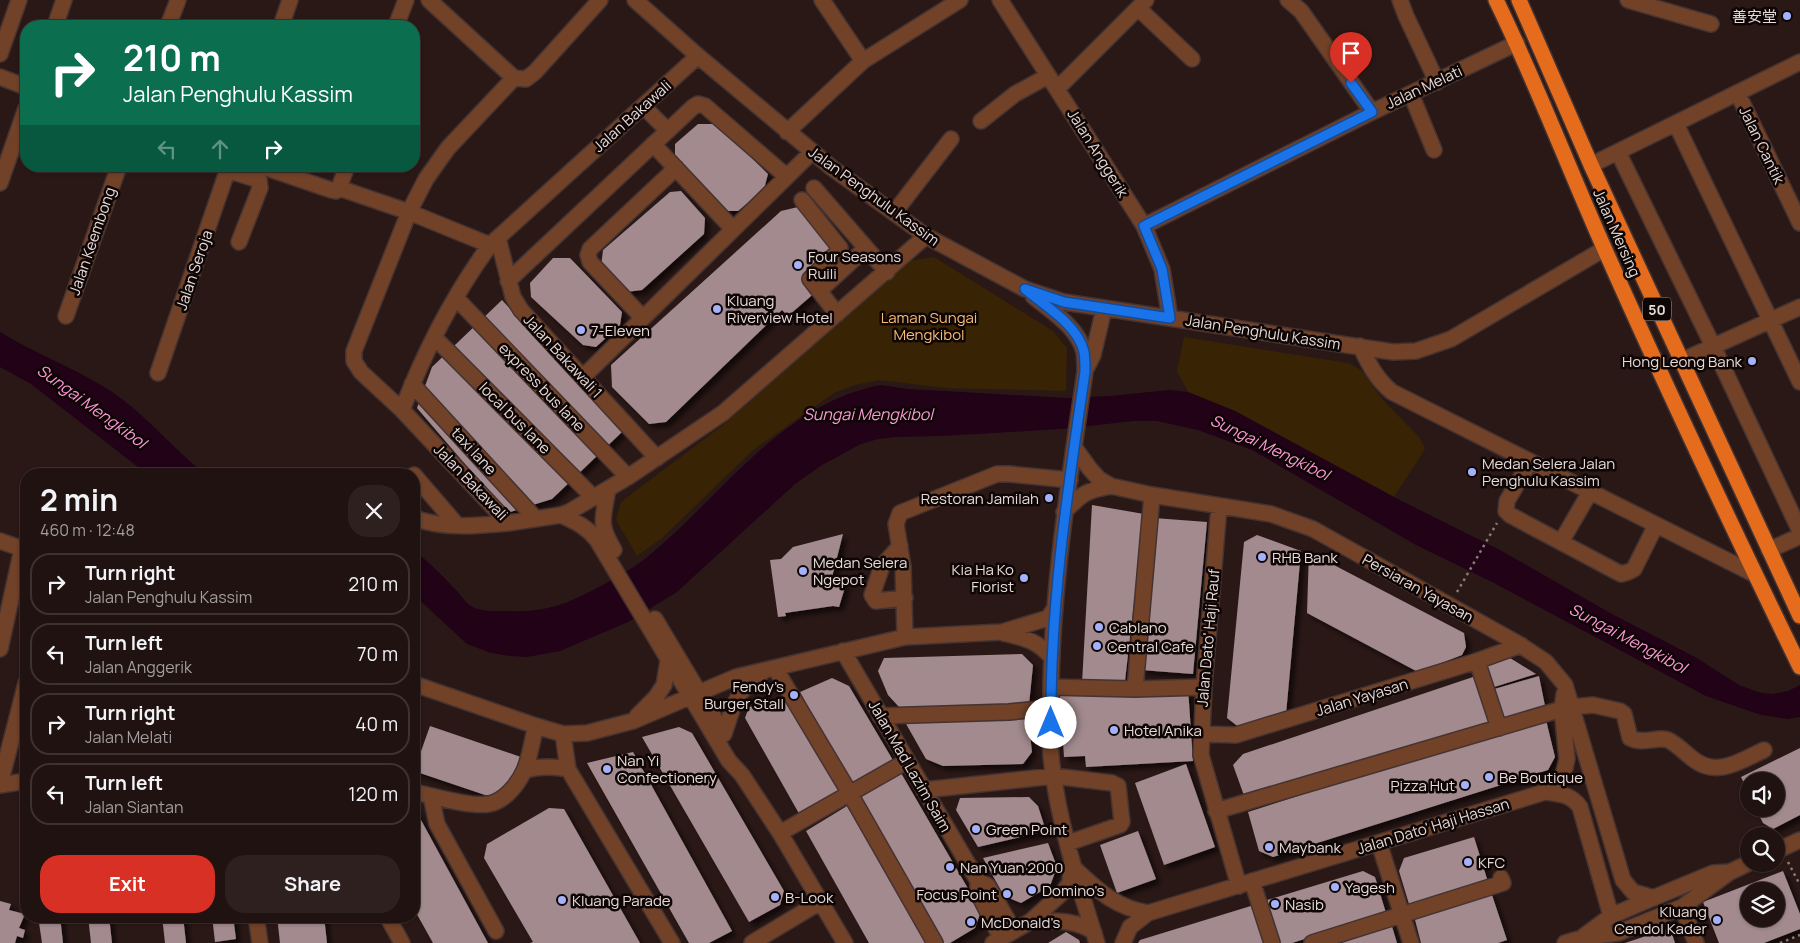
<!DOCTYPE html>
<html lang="en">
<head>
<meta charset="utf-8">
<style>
  body { margin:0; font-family:Manrope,"Noto Sans SC",sans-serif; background:#2d201e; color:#f1f3f6; height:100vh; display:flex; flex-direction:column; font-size:19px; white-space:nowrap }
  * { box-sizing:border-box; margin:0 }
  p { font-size:16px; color:#a29e9f }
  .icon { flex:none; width:28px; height:28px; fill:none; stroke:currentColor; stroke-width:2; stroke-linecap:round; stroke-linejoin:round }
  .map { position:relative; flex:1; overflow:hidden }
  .side { position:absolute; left:20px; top:468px; width:400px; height:455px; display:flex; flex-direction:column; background:#201210; border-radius:20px; box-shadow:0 1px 4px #0004,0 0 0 1px #3d3230 }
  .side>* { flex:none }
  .hud { position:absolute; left:20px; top:20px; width:400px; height:152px; border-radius:20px; box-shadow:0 1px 4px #0004,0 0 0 1px #3d3230; background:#0b6e4f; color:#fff; overflow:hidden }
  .buttons { position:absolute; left:1740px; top:772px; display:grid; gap:10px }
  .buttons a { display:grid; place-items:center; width:45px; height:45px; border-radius:50%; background:#201210; box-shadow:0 1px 4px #0004,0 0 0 1px #3d3230; font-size:25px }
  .pin { position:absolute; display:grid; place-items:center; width:42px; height:42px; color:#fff; margin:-51px -21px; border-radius:50% 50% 50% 0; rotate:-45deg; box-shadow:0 0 5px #0007 }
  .pin .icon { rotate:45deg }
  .me { position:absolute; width:55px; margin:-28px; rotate:0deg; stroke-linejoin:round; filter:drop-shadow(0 0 4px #0008) }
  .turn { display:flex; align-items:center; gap:18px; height:105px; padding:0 20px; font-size:22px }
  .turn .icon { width:65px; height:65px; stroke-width:2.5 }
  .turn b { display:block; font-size:35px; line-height:42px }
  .lanes { display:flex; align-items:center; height:48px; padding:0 20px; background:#0003; justify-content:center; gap:25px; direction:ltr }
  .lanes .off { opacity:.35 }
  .round { display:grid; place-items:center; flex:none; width:52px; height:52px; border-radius:20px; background:#2d201e }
  .headline { display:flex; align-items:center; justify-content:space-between; height:85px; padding:0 20px }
  h1 { font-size:30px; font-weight:700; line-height:38px }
  .button { display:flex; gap:10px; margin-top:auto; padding:10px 20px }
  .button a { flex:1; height:58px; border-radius:20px; background:#d93025; color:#fff; font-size:20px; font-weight:700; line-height:58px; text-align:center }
  .button a+a { background:#2d201e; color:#f1f3f6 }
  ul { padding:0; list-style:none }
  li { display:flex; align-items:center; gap:15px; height:62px; margin:0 10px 8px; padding:0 10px; border:2px solid #3d3230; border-radius:20px }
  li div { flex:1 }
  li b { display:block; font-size:19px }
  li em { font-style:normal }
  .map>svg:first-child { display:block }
  .green { fill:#392305 }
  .water { fill:#210217 }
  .building { fill:#a28a8f; fill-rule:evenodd; filter:url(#shadow) }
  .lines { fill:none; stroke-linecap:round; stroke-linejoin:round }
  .minor-casing { stroke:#443331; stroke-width:18 }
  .highway-casing { stroke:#443331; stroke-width:18 }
  .path { stroke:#8a7a78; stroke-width:2.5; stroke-dasharray:2.5 4; stroke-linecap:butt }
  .minor { stroke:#714128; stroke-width:15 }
  .highway { stroke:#e56c1d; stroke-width:15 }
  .route-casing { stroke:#114b97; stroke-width:12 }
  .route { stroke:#1a73e8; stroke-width:9 }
  .poi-dot { fill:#a6b1fc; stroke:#0d0605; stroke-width:2 }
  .labels { text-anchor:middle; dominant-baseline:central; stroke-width:5; stroke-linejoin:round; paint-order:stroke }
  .shield { fill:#0d0605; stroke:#a69a99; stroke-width:1 }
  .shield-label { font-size:14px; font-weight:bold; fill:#e7dad8 }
  .poi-label { font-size:15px; fill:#e7dad8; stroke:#0d0605; text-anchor:start }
  .street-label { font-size:15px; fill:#e7dad8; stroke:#0d0605 }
  .park-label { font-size:15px; fill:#f8bb74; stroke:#0d0605 }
  .water-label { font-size:16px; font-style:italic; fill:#fc98d6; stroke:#0d0605 }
</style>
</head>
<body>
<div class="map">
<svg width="1800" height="943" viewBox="0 0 1800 943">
  <defs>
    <filter id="shadow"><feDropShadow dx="4.5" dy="4.5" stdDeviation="2.5" flood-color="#0009"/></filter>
  </defs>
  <rect width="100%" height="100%" fill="#2a1816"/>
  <path class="green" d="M934 257 1053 331 1067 348 1066 391 946 388 879 380 855 385 834 393 753 450 662 538 637 556 616 520 621 502 723 425 910 261Z
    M1184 337 1348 363 1361 370 1383 400 1419 437 1425 449 1394 497 1235 411 1188 392 1177 371Z"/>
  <path class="water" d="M0 332C34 353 72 367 106 388 143 411 171 447 205 474H147L31 384 0 367Z
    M881 385 908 389 1067 398 1110 396 1169 390 1188 392 1235 411 1394 497 1500 550 1612 614 1695 657 1739 685 1761 693 1772 694 1788 691 1800 685V717L1788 719 1761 715 1706 696 1492 582 1416 545 1252 450 1198 430 1157 421H1133L1062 429 942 436 895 437 878 439 861 444 822 465 795 484 677 592 628 622 560 651 527 657 510 656 491 653 467 644 414 595V551C430 562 444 578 458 592 462 597 466 603 471 606 480 612 497 611 508 611 542 613 565 605 595 589 614 579 636 567 652 553 724 493 783 403 881 385Z"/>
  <path class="building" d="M698 124H717L768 174 764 189 738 211H726L675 161V144Z
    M681 191 705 218 704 234 642 290 626 292 601 267 603 250 670 192Z
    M798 207 836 251 840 260V271L788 316 782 310 666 422 649 424 612 387 611 365 781 211Z
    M553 258H570L622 312 620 325 596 347 583 345 531 297 530 283Z
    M502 300 622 432 552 499 507 513 417 408 432 367Z
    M1092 505 1144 514 1125 681 1082 683Z
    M1154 518 1207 522 1193 674 1141 670Z
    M843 534 831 581 846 584 839 607 833 606 785 613 786 616 778 617 770 560 781 559 793 547Z
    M1257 535 1301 551 1286 714 1240 728 1227 718 1244 542Z
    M1309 552 1464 633 1466 647 1462 655 1418 672 1307 613Z
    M1022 654 1033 665 1029 705 900 708 888 695 878 671 884 658Z
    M1510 658 1536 674 1491 688 1484 666Z
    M1476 676 1491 724 1246 801 1233 765 1243 754Z
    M1539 676 1545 706 1501 720 1491 690Z
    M832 678 849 686 894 762 852 786 800 692Z
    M1188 688 1193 761 1086 767 1085 756 1064 757 1060 696Z
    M787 698 841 792 801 817 745 718 749 707Z
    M1028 716 1032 752 1023 764 943 766 926 759 905 722Z
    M1545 716 1555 757 1548 770 1273 857 1259 851 1248 812Z
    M430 726 521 757 506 793 494 798 414 771Z
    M679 727 692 733 784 891 780 905 749 922 642 737Z
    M26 741V756L21 754Z
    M1800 748V815L1773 829 1763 823 1756 809H1776V781H1749V794L1741 777Z
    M633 752 732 931 709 943H689L587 763Z
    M1186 764 1215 847 1164 865 1135 783Z
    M901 773 981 911 975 928 950 943H943L858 799Z
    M1029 797 1038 806 1046 831 978 847 956 810 960 798Z
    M847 806 926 943H869L806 831Z
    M549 808 564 809 640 943H530L533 942 484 858 487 844Z
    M415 809 488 943H433L414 909V810Z
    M1138 831 1156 879 1117 893 1100 845Z
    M1474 837 1488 882 1413 906 1409 904 1399 871 1404 858Z
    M1048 843 1057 867 1050 886 1021 903 1004 896 983 858Z
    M1363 871 1375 877 1386 913 1292 943H1278L1264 901Z
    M1783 871 1800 914V929L1764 943H1719L1703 902ZM1749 891H1776V919H1749Z
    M1491 892 1507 940 1498 943H1421L1414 916Z
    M0 901 11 904 9 910 25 914 19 928 25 930 23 938 17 936 15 943H0Z
    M1254 905 1265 943H1138L1140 940Z
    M38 916H60L63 943H42Z
    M88 916H109L112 943H91Z
    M162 916H183L186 943H165Z
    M212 916H233L236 939 215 942Z
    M277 916H324L327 943H280Z
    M1391 923 1397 943H1328Z
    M1670 928 1675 943H1625Z
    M1066 932 1079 940 1080 943H1048Z"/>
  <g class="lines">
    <defs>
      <path id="minor" d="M429 0 514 78 526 79 535 72 600 0
        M635 0 698 56 832 168 926 236 1025 289 1064 302 1393 352 1416 351 1451 339 1604 249
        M822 0 863 61
        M1000 0 1144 226 1162 269 1170 318
        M1288 0 1301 11 1372 112
        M1400 0 1406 16 1437 82
        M1628 0 1711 24
        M1138 8 1192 59
        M55 26 64 0
        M168 26 178 0
        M281 26 290 0
        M396 26 406 0
        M0 54 19 0
        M698 56 490 245C454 294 424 353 402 410L508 523 561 515 569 512 628 477 723 413 926 236
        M0 77 26 87
        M1057 89 1146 0
        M1411 94 1434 150
        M1738 94 1800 223
        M643 106 668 131
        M981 121 1015 94 1048 76
        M1676 124 1800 382
        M787 132 863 61 960 0
        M653 144 733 229
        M1618 152 1713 346 1800 531
        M1591 165 1800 62
        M261 166 331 190 336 191 339 188 409 212 426 179 448 148 514 78
        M227 170 259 180 260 188 239 242
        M0 183 26 108
        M339 188 347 166
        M814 188 887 272
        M802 200 840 248 839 251 810 279 837 314
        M894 213 951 139
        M1144 226 1372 112 1517 43
        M498 238 513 297 521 310 657 458
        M508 281 693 107 698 104 705 106 786 176
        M819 291 866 248
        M1033 296C1051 311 1078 327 1084 352 1085 358 1085 365 1085 372 1070 475 1053 579 1051 684 1051 708 1049 732 1051 756 1057 819 1078 883 1097 943
        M456 298 628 477
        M66 316 119 166
        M643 318 590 262 588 255 590 249 676 168
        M435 338 594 498
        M1360 346C1369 364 1376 379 1392 392L1754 574
        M1681 361 1800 307
        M1087 367 1093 355 1104 309
        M158 373 229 166
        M583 377 812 152
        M412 384 536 519
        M402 410 361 372 354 361V351L409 212 490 245
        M1074 447 1090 469 1099 479 1111 486 1152 495 1271 514 1313 529 1517 643 1546 662 1565 685 1623 880 1633 892 1654 898
        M1530 462 1507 501 1506 511 1510 515 1621 574 1628 572 1634 569 1656 525
        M414 475 457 525
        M608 489C603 519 598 523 614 550
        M1219 506 1204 687 1201 755 1239 886
        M1064 512C1083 493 1085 491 1111 486
        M561 515C576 522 587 527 597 540L729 761 742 775 780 833 845 943
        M414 518C443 529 477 526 508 523
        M0 541 26 550
        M1561 542 1590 492
        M900 546 882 566 872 595 876 601 905 598
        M1769 550 1800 536
        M655 619 719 726
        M1003 633C1024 638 1037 640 1052 658
        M905 637 903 567 896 524 900 513 997 474H1009L1070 480
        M0 649 22 549
        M843 651 978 881V893L1001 938
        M1477 661 1499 728
        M775 668 849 792 935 943
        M414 684 536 726 563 734 587 733 633 721 736 677 905 637 1002 632 1048 618 1055 608
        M1051 687 1135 689 1204 687
        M1135 689 1152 495
        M1572 707 1593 705 1620 711 1624 714 1630 738C1643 745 1657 736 1668 740 1677 744 1685 753 1693 759 1717 778 1740 761 1764 750
        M637 716 656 697 664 685 668 661
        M880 716 1009 712 1051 708
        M563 734 568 769 672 943
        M724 734 733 707 741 692 764 671
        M1201 734 1236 735 1477 661 1521 645
        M525 770C539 766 553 766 568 769
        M0 784 26 683
        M0 785 26 781
        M924 790 1054 776 1112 783 1118 786 1122 822 1120 825 1068 843
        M414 792C434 796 469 807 489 804 505 801 518 784 524 771 530 758 532 740 536 726
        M1545 792C1559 794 1571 794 1580 807L1611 916
        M431 796 437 824 496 931
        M1216 811 1562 709
        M780 833 907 761
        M1379 843 1411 943
        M1776 851 1800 840
        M1076 870C1100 892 1115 907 1148 913
        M978 881 988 886 1014 931
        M1252 881 1272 943
        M1682 907 1696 943
        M256 916 260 943
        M387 916 402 943
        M1031 921C1053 921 1076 919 1094 932
        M1584 936 1611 916 1641 903 1713 873 1730 872
        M752 943 820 902
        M993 943 1031 921 1063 892 1070 883 1071 865
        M1123 943 1130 927 1148 913 1545 792 1559 780 1564 772 1567 759 1562 709 1564 694
        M1312 943 1503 883 1501 878
        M1565 943 1582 938 1618 933 1682 907 1730 872 1749 863"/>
      <path id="highway" d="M1496 0C1536 82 1568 167 1605 250 1667 390 1733 529 1800 667
        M1519 0 1591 165 1800 616"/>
    </defs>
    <use href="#minor" class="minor-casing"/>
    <use href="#highway" class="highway-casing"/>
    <path class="path" d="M1457 592 1497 523
      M1788 862 1800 885
      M1780 943 1800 935"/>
    <use href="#minor" class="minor"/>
    <use href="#highway" class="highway"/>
  </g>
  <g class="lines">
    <defs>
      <path id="route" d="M1051 723C1050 605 1068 488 1085 372 1085 365 1085 358 1084 352 1078 325 1045 306 1025 289L1064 302 1170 318 1162 269 1144 226 1372 112 1351 83"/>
    </defs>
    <use href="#route" class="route-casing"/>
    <use href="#route" class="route"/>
  </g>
  <g class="poi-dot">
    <circle cx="1787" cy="16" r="5"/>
    <circle cx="798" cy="265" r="5"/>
    <circle cx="717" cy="309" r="5"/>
    <circle cx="581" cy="330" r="5"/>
    <circle cx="1752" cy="361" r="5"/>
    <circle cx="1472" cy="472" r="5"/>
    <circle cx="1049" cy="498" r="5"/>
    <circle cx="1262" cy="557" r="5"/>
    <circle cx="803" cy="571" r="5"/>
    <circle cx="1024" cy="578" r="5"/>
    <circle cx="1099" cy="627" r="5"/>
    <circle cx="1097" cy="646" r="5"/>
    <circle cx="794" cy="695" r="5"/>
    <circle cx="1114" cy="730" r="5"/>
    <circle cx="607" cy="769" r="5"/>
    <circle cx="1489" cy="777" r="5"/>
    <circle cx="1465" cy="785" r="5"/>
    <circle cx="976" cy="829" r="5"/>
    <circle cx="1269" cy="847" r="5"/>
    <circle cx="1468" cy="862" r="5"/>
    <circle cx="950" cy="867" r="5"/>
    <circle cx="1335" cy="887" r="5"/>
    <circle cx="1032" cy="890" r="5"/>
    <circle cx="1007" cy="894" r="5"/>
    <circle cx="775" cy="897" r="5"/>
    <circle cx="562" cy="900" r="5"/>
    <circle cx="1275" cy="904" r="5"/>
    <circle cx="1717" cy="920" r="5"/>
    <circle cx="971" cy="922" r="5"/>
  </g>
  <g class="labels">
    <rect class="shield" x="1643" y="297.5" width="28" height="23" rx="4"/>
    <g class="shield-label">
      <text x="1657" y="309">50</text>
    </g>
    <g class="poi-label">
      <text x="1777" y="16" text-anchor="end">善安堂</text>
      <text x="808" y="256">Four Seasons<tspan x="808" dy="17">Ruili</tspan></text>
      <text x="727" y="300">Kluang<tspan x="727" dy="17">Riverview Hotel</tspan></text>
      <text x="591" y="330">7-Eleven</text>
      <text x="1742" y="361" text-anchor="end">Hong Leong Bank</text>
      <text x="1482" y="463">Medan Selera Jalan<tspan x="1482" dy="17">Penghulu Kassim</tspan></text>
      <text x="1039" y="498" text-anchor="end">Restoran Jamilah</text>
      <text x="1272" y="557">RHB Bank</text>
      <text x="813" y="562">Medan Selera<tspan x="813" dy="17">Ngepot</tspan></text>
      <text x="1014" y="569" text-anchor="end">Kia Ha Ko<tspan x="1014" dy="17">Florist</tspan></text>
      <text x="1109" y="627">Cablano</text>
      <text x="1107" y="646">Central Cafe</text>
      <text x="784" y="686" text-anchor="end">Fendy’s<tspan x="784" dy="17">Burger Stall</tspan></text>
      <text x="1124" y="730">Hotel Anika</text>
      <text x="617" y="760">Nan Yi<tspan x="617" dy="17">Confectionery</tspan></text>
      <text x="1499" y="777">Be Boutique</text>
      <text x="1455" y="785" text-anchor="end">Pizza Hut</text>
      <text x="986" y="829">Green Point</text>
      <text x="1279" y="847">Maybank</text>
      <text x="1478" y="862">KFC</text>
      <text x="960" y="867">Nan Yuan 2000</text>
      <text x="1345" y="887">Yagesh</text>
      <text x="1042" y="890">Domino's</text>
      <text x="997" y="894" text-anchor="end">Focus Point</text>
      <text x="785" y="897">B-Look</text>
      <text x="572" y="900">Kluang Parade</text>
      <text x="1285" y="904">Nasib</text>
      <text x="1707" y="911" text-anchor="end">Kluang<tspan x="1707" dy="17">Cendol Kader</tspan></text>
      <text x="981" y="922">McDonald's</text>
    </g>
    <g class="street-label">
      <text transform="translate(1424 87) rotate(-25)">Jalan Melati</text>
      <text transform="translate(632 116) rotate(-42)">Jalan Bakawali</text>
      <text transform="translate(1762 145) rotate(64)">Jalan Cantik</text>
      <text transform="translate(1098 153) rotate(58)">Jalan Anggerik</text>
      <text transform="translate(874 196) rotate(36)">Jalan Penghulu Kassim</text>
      <text transform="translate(1617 233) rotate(66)">Jalan Mersing</text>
      <text transform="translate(92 241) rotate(-71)">Jalan Keembong</text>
      <text transform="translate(194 270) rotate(-71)">Jalan Seroja</text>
      <text transform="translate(1263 332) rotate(9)">Jalan Penghulu Kassim</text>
      <text transform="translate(563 356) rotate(47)">Jalan Bakawali 1</text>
      <text transform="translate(542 387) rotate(46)">express bus lane</text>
      <text transform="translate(515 418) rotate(45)">local bus lane</text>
      <text transform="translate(474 451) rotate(47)">taxi lane</text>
      <text transform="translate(471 482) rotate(46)">Jalan Bakawali</text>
      <text transform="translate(1418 588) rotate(29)">Persiaran Yayasan</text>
      <text transform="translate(1208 638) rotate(-85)">Jalan Dato' Haji Rauf</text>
      <text transform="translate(1362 697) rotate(-17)">Jalan Yayasan</text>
      <text transform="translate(910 766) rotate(60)">Jalan Mad Lazim Saim</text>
      <text transform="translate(1433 826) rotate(-17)">Jalan Dato' Haji Hassan</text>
    </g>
    <g class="park-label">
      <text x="929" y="317">Laman Sungai<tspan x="929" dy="17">Mengkibol</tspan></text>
    </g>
    <g class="water-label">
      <text transform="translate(92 406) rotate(36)">Sungai Mengkibol</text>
      <text x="868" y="414">Sungai Mengkibol</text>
      <text transform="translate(1270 447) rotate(26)">Sungai Mengkibol</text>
      <text transform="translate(1628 638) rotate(28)">Sungai Mengkibol</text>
    </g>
  </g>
</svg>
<div class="buttons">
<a><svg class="icon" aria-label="sound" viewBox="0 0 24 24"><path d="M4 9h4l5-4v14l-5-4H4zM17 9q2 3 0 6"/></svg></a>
<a><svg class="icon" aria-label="search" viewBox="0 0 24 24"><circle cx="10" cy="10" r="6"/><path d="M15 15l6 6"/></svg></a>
<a><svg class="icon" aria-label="layers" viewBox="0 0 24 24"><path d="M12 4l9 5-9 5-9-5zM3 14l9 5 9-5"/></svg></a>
</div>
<div class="pin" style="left:1351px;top:83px;background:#d93025"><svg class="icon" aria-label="arrive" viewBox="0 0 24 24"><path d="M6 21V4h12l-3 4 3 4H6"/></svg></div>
<svg class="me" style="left:1051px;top:723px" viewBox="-20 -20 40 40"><circle r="19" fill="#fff"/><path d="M0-13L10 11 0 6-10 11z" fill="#1a73e8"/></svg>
<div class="hud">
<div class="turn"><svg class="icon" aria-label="right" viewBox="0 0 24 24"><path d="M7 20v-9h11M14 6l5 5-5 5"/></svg><div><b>210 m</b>Jalan Penghulu Kassim</div></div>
<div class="lanes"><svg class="icon off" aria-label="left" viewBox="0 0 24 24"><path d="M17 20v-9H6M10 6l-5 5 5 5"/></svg><svg class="icon off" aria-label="ahead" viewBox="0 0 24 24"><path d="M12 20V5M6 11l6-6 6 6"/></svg><svg class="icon" aria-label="right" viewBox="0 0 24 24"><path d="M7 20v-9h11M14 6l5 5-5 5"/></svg></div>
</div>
<section class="side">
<div class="headline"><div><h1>2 min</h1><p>460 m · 12:48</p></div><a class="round"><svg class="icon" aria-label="close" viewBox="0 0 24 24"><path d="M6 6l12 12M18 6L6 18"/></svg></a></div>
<ul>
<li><svg class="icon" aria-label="right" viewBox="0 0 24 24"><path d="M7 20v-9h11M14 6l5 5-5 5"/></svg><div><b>Turn right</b><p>Jalan Penghulu Kassim</p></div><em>210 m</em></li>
<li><svg class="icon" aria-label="left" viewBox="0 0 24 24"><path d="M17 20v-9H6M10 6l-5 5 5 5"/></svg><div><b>Turn left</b><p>Jalan Anggerik</p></div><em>70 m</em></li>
<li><svg class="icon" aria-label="right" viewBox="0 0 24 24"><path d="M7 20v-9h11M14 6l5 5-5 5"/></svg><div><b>Turn right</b><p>Jalan Melati</p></div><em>40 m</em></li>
<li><svg class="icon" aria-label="left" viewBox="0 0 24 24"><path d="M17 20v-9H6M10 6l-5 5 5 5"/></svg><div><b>Turn left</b><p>Jalan Siantan</p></div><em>120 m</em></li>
</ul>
<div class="button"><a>Exit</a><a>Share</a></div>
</section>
</div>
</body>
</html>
